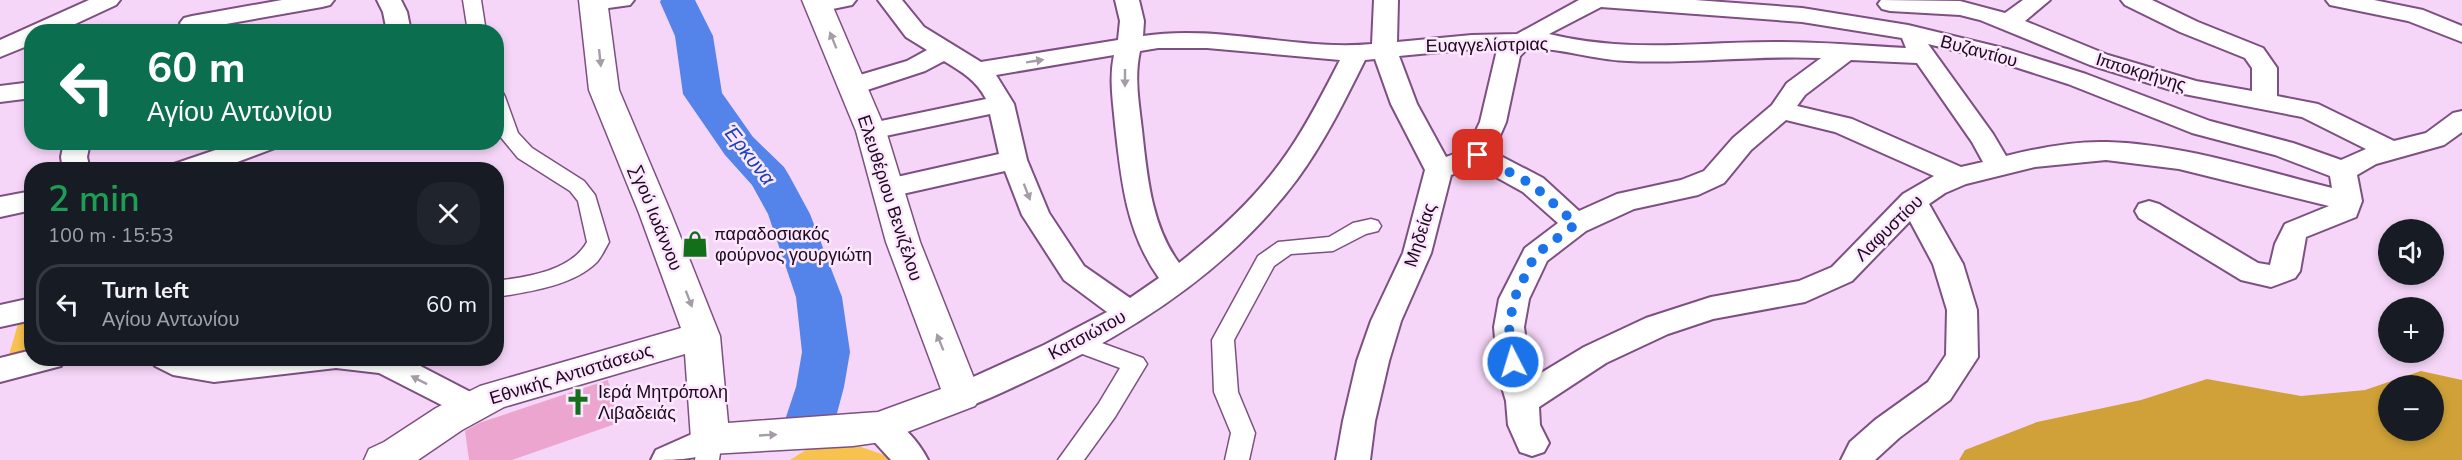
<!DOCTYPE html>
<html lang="en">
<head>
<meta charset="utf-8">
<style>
  body { margin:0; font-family:"Nunito Sans",sans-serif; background:#20242c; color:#f1f3f6; height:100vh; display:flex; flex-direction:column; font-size:22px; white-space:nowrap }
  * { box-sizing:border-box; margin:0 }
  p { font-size:20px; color:#9ea1a6 }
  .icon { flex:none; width:33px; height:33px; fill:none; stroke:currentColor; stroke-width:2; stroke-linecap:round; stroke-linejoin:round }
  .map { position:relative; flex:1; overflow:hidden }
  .drawer { position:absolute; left:24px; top:162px; width:480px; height:204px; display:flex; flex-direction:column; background:#171b24; border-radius:24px; box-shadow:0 3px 9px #0003 }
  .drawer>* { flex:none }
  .hud { position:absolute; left:24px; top:24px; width:480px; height:126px; border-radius:24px; box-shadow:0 3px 9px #0003; background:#0b6e4f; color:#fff; overflow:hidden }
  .controls { position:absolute; left:2378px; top:219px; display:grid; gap:12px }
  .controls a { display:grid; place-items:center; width:66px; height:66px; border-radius:50%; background:#171b24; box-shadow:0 3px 9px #0003; font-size:30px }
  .pin { position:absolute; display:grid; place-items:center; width:51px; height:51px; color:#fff; margin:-26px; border-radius:12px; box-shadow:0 3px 9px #0006 }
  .me { position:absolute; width:66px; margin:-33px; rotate:355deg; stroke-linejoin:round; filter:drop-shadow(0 0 4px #0008) }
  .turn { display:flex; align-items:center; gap:21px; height:126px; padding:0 24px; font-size:27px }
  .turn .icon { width:78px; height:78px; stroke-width:2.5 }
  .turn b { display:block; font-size:42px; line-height:51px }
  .round { display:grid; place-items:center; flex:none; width:63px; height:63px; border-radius:24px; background:#20242c }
  .summary { display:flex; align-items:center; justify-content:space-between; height:102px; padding:0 24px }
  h1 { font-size:36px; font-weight:600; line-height:45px; color:#1e9e55 }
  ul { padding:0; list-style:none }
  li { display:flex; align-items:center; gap:18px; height:81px; margin:0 12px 9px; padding:0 12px; border:3px solid #363941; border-radius:24px }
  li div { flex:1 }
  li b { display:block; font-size:22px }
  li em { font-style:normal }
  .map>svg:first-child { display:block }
  .green { fill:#f7c24e }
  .forest { fill:#d0a138; fill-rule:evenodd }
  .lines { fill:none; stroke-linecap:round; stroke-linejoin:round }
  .river { fill:#5483ea; fill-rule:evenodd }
  .building { fill:#eba5ce }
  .pedestrian-casing { stroke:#7e4f82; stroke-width:3 }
  .minor-casing { stroke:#7e4f82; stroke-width:4 }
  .secondary-casing { stroke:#7e4f82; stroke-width:3 }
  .pedestrian { fill:#fff; fill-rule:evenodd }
  .minor { fill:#fff; fill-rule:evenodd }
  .secondary { fill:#fff; fill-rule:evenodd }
  .oneway { fill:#a49da5 }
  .route { stroke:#1a73e8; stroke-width:10; stroke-dasharray:0 18 }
  .labels { text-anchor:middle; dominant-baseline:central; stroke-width:5; stroke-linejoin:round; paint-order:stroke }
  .street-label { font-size:18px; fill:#1b091d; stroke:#fde7fe }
  .poi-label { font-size:18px; fill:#1b091d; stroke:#fde7fe; text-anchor:start }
  .water-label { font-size:20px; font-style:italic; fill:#1443ba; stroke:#fde7fe }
</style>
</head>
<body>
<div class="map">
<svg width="2462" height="460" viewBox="0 0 2462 460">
  <rect width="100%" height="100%" fill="#f6d6f8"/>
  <path class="green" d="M31 320V358L6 365 18 324Z
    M861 447 899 460H790L809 448Z"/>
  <path class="forest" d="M2421 371 2462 380V460H1959L1965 450 2037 422 2141 400 2207 379 2301 396 2365 390ZM2388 386H2433V430H2388Z"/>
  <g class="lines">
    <path class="river" d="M661 0H695L713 36 722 93 753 137 784 167 790 177 810 214 842 297 850 352 844 387 836 417 829 431 811 437 793 431 786 417 796 387 802 352 796 297 768 214 752 185 725 155 683 94 675 36 660 2Z"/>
  </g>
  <path class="building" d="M608 380 618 423 512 460H469L465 431 479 423Z"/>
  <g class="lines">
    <defs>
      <path id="pedestrian" d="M463 0H481L486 32H468Z
        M496 91 503 93 505 97 518 133 532 148 584 181 595 195 609 242C605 249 602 256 597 262 573 286 528 292 496 297V281C527 277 571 271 587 242L578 201 570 191 518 158 499 135 496 127Z
        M1371 219 1378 221 1381 226 1378 231 1366 234 1333 251 1291 254 1274 266 1234 340 1238 392 1255 433 1249 460H1225L1231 433 1214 392 1212 340 1258 256 1278 242 1329 237 1353 223Z
        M1077 334 1143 358 1147 364 1115 417 1084 460H1058L1099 403 1120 368 1069 349 1066 343 1069 337Z
        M710 429 719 432 722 439 719 460H695L698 439 701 432Z"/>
      <path id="minor" d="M89 0H120L116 5 58 32H32V44L0 57V40Z
        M282 0H334L330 5 322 7 192 30 184 28 180 23 184 18 192 16Z
        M377 0H401L407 12 411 32H387L383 12Z
        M584 0H634L630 5 594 10 586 8 582 3Z
        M810 0H856L852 5 818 12 810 10 806 5Z
        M878 0H902L924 27 981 62 1118 40 1120 21 1115 0H1139L1144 21 1143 36C1219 24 1296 51 1372 44L1374 0H1398L1397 42 1472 35 1517 34 1579 0H1695L1802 8 1908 25 2007 49 2086 74 2210 121 2293 143 2341 160 2366 149 2302 117 2184 94 2090 65 1980 20 1960 15 1890 11 1882 9 1878 4 1881 0 1960 1 2005 13 2023 0H2050L2025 21 2108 55 2196 81 2252 91V68L2245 58 2180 32 2125 5 2121 0H2152L2198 22 2263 48 2277 68V96L2318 104 2394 141 2426 133 2453 113 2462 111V132L2444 145 2376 164 2357 175 2362 201 2356 217 2306 237 2300 271 2295 278 2271 287 2241 280 2139 218 2135 211 2139 204 2149 201 2159 204 2258 263 2270 265 2275 244 2285 224 2329 206 2179 169 2106 160 2035 167 1966 184 1945 193 1929 204 1963 264 1977 310 1978 357 1950 400 1899 438 1875 460H1841L1850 442 1875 420 1928 382 1946 355 1947 310 1933 264 1910 221 1852 281 1805 302 1713 319 1668 334 1606 363 1539 407 1540 425 1549 443 1544 452 1532 456 1520 452 1508 425 1506 401 1498 374 1494 327 1499 299 1525 248 1558 223 1523 192 1476 166 1451 175 1431 253 1401 321 1389 361 1375 421 1370 460H1336L1343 421 1357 361 1371 321 1403 253 1425 170 1391 104 1375 59 1365 60C1345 100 1325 141 1298 178 1230 270 1132 333 1029 380 1007 390 985 401 962 409L951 405 946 396 951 387 1044 345 1107 312 1064 280 1022 215 1005 171 889 197 879 195 875 188 879 181 999 154 990 114 871 139 862 137 858 131 862 125 986 99C976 80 962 72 944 61L925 71 861 92 852 94 843 92 839 86 843 80 907 61 927 50 906 37ZM1601 7 1802 22 1902 38 1906 48C1865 46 1823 42 1782 42 1701 41 1631 54 1549 34ZM1928 44 1990 59 2068 84 2192 133 2275 155 2330 176 2332 188C2260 170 2181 144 2107 142 2074 141 2038 148 2006 156L1993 134ZM1158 48H1207L1340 60C1324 91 1308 123 1288 152 1259 195 1220 231 1179 263 1151 225 1147 175 1142 130 1139 103 1134 78 1140 51ZM1528 48C1562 48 1594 60 1628 61 1692 64 1757 55 1821 58L1787 83 1772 105 1733 138 1704 171 1681 180 1617 194 1579 211 1543 178 1493 152 1506 122 1520 56ZM1472 49H1499L1496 54 1480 122 1467 149 1446 157 1417 104 1399 56ZM1114 55C1109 79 1113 101 1115 124 1121 179 1126 232 1159 278L1130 298 1084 266 1049 213 1027 160 1014 104 996 75ZM1851 60 1917 63 1972 142 1983 162 1961 167 1852 119 1797 106 1805 95ZM1786 120 1835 132 1934 176 1903 194 1832 267 1799 281 1711 297 1646 318 1584 347 1531 379 1524 327 1529 299 1547 261 1586 231 1634 209 1698 195 1724 183 1751 150Z
        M2326 0H2374L2423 10 2462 26V42L2408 21 2330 5Z
        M32 82V98L0 102V86Z
        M64 142H90L87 157 90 170H63L61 157Z
        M239 142H279L275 148 216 170H171L174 164Z
        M32 191V210L0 217V197Z
        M32 298V320L0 327V305Z
        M32 350V358H65L61 366 0 382V358Z
        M151 358H405L482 398 487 407 482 416 471 420 379 373 336 368 214 382 173 375 155 366Z
        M881 414C900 420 919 442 928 460H891L869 436 865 427 869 418Z
        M710 426 722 430 727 439C713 460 677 460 651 460L656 450Z"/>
      <path id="secondary" d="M579 0H607L619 90 671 213 720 336 728 423 878 412 941 389 886 242 856 131 802 0H830L886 131 920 242 981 396 975 406 881 442 853 446 710 454 696 450 691 439 685 354 504 407 462 430 418 460H364L369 449 384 442 436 408 480 386 681 328 639 213 589 90Z"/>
    </defs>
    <use href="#pedestrian" class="pedestrian-casing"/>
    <use href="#minor" class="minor-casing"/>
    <use href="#secondary" class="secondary-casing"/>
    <use href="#pedestrian" class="pedestrian"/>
    <use href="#minor" class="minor"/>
    <use href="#secondary" class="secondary"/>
  </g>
  <defs><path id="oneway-solid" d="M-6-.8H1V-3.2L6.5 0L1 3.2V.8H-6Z" transform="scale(1.5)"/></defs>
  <g class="oneway">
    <use href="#oneway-solid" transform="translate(833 40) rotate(-112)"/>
    <use href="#oneway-solid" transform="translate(600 58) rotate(84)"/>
    <use href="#oneway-solid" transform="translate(1035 61) rotate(-9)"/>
    <use href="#oneway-solid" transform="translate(1125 78) rotate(90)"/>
    <use href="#oneway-solid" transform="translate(1027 192) rotate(69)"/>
    <use href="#oneway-solid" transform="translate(689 299) rotate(69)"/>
    <use href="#oneway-solid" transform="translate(940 342) rotate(-112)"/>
    <use href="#oneway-solid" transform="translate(419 380) rotate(-153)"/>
    <use href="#oneway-solid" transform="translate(768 435) rotate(-3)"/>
  </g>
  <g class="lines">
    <path class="route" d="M1478 155 1533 185 1576 224 1535 255 1514 299 1509 327 1513 362"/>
  </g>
  <defs>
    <symbol id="shop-bare" viewBox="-9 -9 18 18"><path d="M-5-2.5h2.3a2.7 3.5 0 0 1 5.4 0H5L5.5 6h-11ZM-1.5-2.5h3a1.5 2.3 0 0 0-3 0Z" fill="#146f1b" stroke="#fde7fe" stroke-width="2.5" paint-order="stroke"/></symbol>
    <symbol id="church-bare" viewBox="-9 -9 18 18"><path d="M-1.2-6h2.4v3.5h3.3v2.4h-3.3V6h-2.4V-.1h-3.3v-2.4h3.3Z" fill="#146f1b" stroke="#fde7fe" stroke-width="2.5" paint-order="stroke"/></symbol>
  </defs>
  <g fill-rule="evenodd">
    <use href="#shop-bare" x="676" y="225" width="38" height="38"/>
    <use href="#church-bare" x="559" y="383" width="38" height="38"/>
  </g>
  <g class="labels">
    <g class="street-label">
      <text transform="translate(1487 45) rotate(-1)">Ευαγγελίστριας</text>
      <text transform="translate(1979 51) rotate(15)">Βυζαντίου</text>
      <text transform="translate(2141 72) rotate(17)">Ιπποκρήνης</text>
      <text transform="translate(890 198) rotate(72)">Ελευθέριου Βενιζέλου</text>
      <text transform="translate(656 218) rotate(68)">Σγού Ιωάννου</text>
      <text transform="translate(1889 228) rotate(-44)">Λαφυστίου</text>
      <text transform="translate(1420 235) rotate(-72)">Μηδείας</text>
      <text transform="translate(1087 335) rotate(-28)">Κατσιώτου</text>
      <text transform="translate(571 374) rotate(-17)">Εθνικής Αντιστάσεως</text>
    </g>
    <g class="poi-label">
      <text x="715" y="234">παραδοσιακός<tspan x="715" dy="21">φούρνος γουργιώτη</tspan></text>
      <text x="598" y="392">Ιερά Μητρόπολη<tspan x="598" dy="21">Λιβαδειάς</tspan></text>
    </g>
    <g class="water-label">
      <text transform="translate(749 155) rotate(52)">Έρκυνα</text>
    </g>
  </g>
</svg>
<div class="controls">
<a><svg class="icon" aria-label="sound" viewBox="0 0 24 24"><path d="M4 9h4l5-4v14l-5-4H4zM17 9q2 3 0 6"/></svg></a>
<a>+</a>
<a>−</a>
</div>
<div class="pin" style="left:1478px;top:155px;background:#d93025"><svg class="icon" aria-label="arrive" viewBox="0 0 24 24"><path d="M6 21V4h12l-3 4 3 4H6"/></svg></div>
<svg class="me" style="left:1513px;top:362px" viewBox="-20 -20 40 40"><circle r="17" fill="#1a73e8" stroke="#fff" stroke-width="3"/><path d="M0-11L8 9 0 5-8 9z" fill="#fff"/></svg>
<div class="hud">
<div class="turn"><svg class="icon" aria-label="left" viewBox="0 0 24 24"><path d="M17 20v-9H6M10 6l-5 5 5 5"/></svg><div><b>60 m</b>Αγίου Αντωνίου</div></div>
</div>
<section class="drawer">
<div class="summary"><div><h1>2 min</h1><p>100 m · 15:53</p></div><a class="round"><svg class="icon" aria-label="close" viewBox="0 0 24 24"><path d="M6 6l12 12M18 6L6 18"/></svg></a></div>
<ul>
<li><svg class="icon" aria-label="left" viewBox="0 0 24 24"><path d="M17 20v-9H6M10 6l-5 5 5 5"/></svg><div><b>Turn left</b><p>Αγίου Αντωνίου</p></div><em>60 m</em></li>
</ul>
</section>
</div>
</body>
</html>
